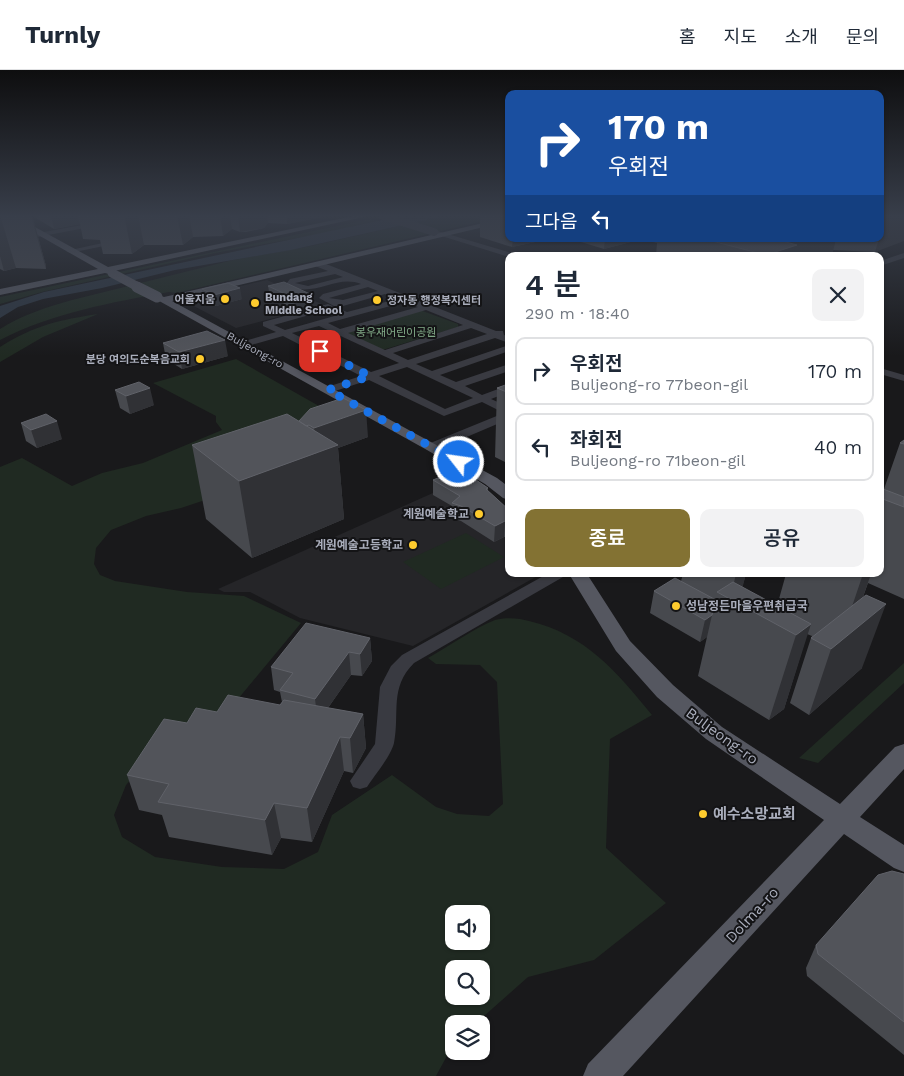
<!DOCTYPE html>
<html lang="ko">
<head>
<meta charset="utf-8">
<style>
  body { margin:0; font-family:"Work Sans","Noto Sans KR",sans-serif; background:#f2f2f3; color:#1f2937; height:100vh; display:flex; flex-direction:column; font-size:19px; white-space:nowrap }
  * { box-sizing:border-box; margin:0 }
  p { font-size:16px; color:#747a83 }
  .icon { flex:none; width:28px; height:28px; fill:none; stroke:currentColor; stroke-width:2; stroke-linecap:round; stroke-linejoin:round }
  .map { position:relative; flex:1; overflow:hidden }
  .sheet { position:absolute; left:505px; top:182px; width:379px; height:325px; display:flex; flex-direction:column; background:#fff; border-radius:10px; box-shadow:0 1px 4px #0004 }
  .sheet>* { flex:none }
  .top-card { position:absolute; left:505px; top:20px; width:379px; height:152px; border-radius:10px; box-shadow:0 1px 4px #0004; background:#1a4fa0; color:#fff; overflow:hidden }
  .tools { position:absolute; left:445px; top:835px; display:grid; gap:10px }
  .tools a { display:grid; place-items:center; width:45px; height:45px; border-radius:10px; background:#fff; box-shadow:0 1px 4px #0004; font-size:25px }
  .pin { position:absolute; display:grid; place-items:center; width:42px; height:42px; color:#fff; margin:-21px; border-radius:10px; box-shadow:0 2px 8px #0006 }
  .me { position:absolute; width:55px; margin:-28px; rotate:300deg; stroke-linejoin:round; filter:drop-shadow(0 0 4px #0008) }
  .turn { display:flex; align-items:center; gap:18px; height:105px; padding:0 20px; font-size:22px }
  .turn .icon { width:65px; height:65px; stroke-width:2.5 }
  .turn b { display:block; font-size:35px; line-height:42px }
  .then { display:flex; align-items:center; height:48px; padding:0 20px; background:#0003; gap:10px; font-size:19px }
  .round { display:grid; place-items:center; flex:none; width:52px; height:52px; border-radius:10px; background:#f2f2f3 }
  .summary { display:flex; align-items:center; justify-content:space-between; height:85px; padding:0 20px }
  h1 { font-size:30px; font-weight:600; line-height:38px }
  .button { display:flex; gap:10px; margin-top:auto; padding:10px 20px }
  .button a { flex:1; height:58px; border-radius:10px; background:#837233; color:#fff; font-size:20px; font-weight:600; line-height:58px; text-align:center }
  .button a+a { background:#f2f2f3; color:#1f2937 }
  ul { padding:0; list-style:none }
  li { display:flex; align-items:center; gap:15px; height:68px; margin:0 10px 8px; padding:0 10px; border:2px solid #e0e1e3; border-radius:10px }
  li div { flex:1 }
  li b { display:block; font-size:19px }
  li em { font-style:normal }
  header { display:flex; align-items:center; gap:30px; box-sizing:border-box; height:70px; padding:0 25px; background:#fff; border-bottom:1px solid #e0e1e3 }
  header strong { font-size:24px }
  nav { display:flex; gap:28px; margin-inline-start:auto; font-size:18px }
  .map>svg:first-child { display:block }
  .built { fill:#252528 }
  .green { fill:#202a22; fill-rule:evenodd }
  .water { fill:#2d3641 }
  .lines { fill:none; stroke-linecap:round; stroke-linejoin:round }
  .minor { fill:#393a41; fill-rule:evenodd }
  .major { fill:#555760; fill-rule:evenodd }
  .minor-bridge { stroke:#393a41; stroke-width:8 }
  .major-bridge-far1 { stroke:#555760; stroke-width:9 }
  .major-bridge { stroke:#555760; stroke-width:11 }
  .wall { fill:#47494e }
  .shaded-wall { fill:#303135 }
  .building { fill:#52545a; stroke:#606269 }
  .route { stroke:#1a73e8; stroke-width:9; stroke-dasharray:0 16.2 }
  .poi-dot { fill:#fecb2e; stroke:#141416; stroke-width:2 }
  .labels { text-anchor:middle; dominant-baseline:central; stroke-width:4; stroke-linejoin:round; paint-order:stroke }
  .far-poi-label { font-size:11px; font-weight:bold; fill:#aaaebc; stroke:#141416; text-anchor:start }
  .far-park-label { font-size:11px; fill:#80a886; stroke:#141416 }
  .far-street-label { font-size:11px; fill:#aaaebc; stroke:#141416 }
  .poi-label { font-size:12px; font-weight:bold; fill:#aaaebc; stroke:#141416; text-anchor:end }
  .near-street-label { font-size:15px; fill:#aaaebc; stroke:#141416 }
  .near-poi-label { font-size:15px; font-weight:bold; fill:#aaaebc; stroke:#141416; text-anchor:start }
</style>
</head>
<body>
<header>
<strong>Turnly</strong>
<nav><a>홈</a><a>지도</a><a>소개</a><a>문의</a></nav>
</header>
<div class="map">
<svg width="904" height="1006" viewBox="0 0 904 1006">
  <rect width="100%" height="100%" fill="#19191b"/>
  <path class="built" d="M267 210 324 235 236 258 186 232 190 228Z
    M462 410 509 445V504H541L413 576 300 548 250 522H224L218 519Z"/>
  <path class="green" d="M448 145H509L176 223 169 222C110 233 55 242 0 270V259C22 245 47 237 72 230L233 190 311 176Z
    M370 149 375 151 325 163 215 183 42 222 0 234V227Z
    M420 240 458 254V257L379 281 346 263Z
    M98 244 43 267 0 292V277C35 255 59 250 98 244Z
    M236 289 342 349 238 419 181 438 146 446 111 460 96 478 94 494 100 505 115 511 187 522 244 526 301 553 233 635 161 675 126 715 114 745 122 767 155 787 222 797 284 799 318 782 332 745 392 705 436 737 457 744 489 746 503 734 497 612 480 595 436 594 428 588C448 577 474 558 495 550 505 547 520 548 529 551 585 564 617 602 652 645L610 669 606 778 666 833 594 890 528 907 475 954H454V973L436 1006H0V397L22 388 72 416 102 403 143 393 222 360 216 352V346L153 313ZM454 844H481V871H454ZM454 899H481V926H454Z
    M466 463 504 487 441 519 403 492Z
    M904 593V613L818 693 799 688Z"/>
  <path class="water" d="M406 145H448L291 180 175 200 102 218 43 229 18 237 0 248V236L44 222Z"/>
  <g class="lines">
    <path class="minor" d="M99 152 102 154 101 155 0 174V170Z
      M434 160 515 184 516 186 509 187 432 163V161Z
      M121 169 125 171 123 172 70 183 66 181Z
      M904 183V188L880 196V191Z
      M315 192H321L496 261H503L504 265 509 267V273L495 268 416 294 432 301 509 275V281L440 305 456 312 509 294V301L465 316 482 325 509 315V322L491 329 509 337V349L436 380H428L426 377 428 374 504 343 482 332 444 346 369 310 332 322H324L323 320 324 318 361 306 283 266 244 277 241 276V272L276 262 263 256V252L328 234 347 242 397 229 385 224 343 236H334L319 228 323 224 361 214C336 204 316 228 287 216L286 214 290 209 328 201 315 196ZM335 204 343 207 308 216 295 213ZM368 217 378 221 343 230 329 228ZM405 232 418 237 340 259 328 253ZM327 240 338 245 285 260 274 255ZM426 240 463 255 385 280 348 263ZM319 256 399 293 371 302 292 263ZM471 258 487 264 408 290 393 283ZM407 297 473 328 445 339 379 306Z
      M880 298 904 305V311L880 304Z
      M547 504H566L563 507 414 593C389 618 400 642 394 673 391 686 374 706 367 717L360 719 353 717 350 711 375 674 380 617 391 596 402 585Z"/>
    <path class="major" d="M3 145H13L108 197 358 145H373L114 201 109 204 105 203 0 225V219L98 199Z
      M509 147V151L172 231 497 408 509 417V430L503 428 485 414 427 380 152 227 157 224 164 227Z
      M569 504H587L630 571 673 615 722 657 840 734 895 677 904 674V699L860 747 904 775V802L894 798 844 764 623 1006H583L588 994 824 750 706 669 657 627 616 581Z"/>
    <path class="minor-bridge" d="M383 146 434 162"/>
    <path class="major-bridge-far1" d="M112 203 140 218"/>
    <path class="major-bridge" d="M137 217 157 227"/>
  </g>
  <path class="wall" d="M0 145H32L46 196V199L16 198 4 201 0 199Z
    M35 145H332L287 154 268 153 264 158 246 162H240L232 159 223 166 193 167 183 175H144L132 184H103L100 170 83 169 80 154 54 159 36 148Z
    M480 145H509V169H549L512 177 480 167Z
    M880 145H904L875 182 833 180 832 186H656L657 173 642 169 604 179 571 169H880Z
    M268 216 312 235 295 239 270 227Z
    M202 219 242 229 216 236 204 230Z
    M163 273 228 286 182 299 166 289Z
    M509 314V394L495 387 497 318Z
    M115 320 154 335 130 344 120 338Z
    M299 351 368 367 338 378 344 449 252 488 206 449 192 375Z
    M21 353 62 369 37 378 26 371Z
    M904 370V529L868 513 863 527 862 598 809 645 790 633 811 568 812 566 807 564 784 639 769 650 698 606 707 567 700 572 650 543 654 521 681 511 683 504H746L742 517 777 536 786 504H880V421L884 419 900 373Z
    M433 410 488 418V421L509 440V467H504L494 472 461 451 452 448V436L433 425Z
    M370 568 372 591 362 606 351 605 328 638 363 644 366 678 353 703 344 701 312 772 281 768 272 785 169 767 162 745 139 740 127 705 187 653 217 642 280 635 282 632 280 622 274 620 271 597Z
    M904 804V985L807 906 806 898 816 875Z"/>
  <path class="shaded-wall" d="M0 145 16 198 4 201 0 186Z
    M31 145H32L46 196V199Z
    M51 145H77L80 154 54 159Z
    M124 145H138L144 175 132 184Z
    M177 145H189L193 167 183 175Z
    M220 145H230L232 159 223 166Z
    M238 145H267L268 153 264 158 240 162Z
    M287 145H332L287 154Z
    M886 145H904V171L875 182 879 169H880V166Z
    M513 169H549L512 177Z
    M605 169H642L604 179Z
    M785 169H836L832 186H766V185L779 170Z
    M240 218 242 229 216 236 214 225Z
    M310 224 312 235 295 239 294 228Z
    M225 270 228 286 182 299 179 282Z
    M150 318 154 335 130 344 126 326Z
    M366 340 368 367 338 378 344 449 252 488 239 411 317 383 314 358Z
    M57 351 62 369 37 378 31 360Z
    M505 451 504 467 494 472 495 456Z
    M736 504H746L739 531 730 529Z
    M863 504H871L850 563 886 534 862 598 809 645 831 579 840 572Z
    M712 545 707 567 700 572 705 550Z
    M811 554 784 639 769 650 796 565Z
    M370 568 372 591 362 606 360 584Z
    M349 582 351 605 318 652 315 629Z
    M363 644 366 678 353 703 350 668Z
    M340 667 344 701 312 772 307 738Z
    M274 733 281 768 272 785 265 750Z"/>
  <path class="building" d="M711 169H785L779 170 797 175 766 185 708 170Z
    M284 212 310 224 294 228 268 216Z
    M228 213 240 218 214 225 202 219Z
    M207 261 225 270 179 282 163 273Z
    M139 312 150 318 126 326 115 320Z
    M508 314 509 323 497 318Z
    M343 328 366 340 314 358 309 355 306 356 299 351 310 339Z
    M46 344 57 351 31 360 21 353Z
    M287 344 338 375 239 411 192 375Z
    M904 370V374L900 373Z
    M455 401 465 405 467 404 488 418 486 419 509 440V451H505L495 456 461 436 452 433 460 426 433 410Z
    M883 419 904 427V437L880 428V421Z
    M675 508 716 530 712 545 705 550 654 521Z
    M733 512 811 554 796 565 717 522Z
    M866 525 886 534 831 579 811 568Z
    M306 553 370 568 360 584 349 582 315 629 280 620 293 603 271 597Z
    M228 625 280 635 284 630 363 644 350 668 340 667 307 738 274 733 265 750 158 732 169 714 127 705 164 649 187 653 196 638 217 642Z
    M892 801 904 804V952L818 884 816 875 878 805Z"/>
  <linearGradient id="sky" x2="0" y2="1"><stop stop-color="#0e0e0f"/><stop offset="0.51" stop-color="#383e4a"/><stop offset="1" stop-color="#383e4a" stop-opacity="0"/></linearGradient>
  <rect width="904" height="286" fill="url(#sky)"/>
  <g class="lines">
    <path class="route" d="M320 281 370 306 328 320 459 392"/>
  </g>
  <g class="poi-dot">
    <circle cx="225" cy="229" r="5"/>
    <circle cx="377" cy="230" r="5"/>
    <circle cx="255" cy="233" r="5"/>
    <circle cx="200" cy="289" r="5"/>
    <circle cx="479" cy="444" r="5"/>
    <circle cx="413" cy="475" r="5"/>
    <circle cx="676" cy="536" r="5"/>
    <circle cx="703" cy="744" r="5"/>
  </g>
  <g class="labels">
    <g class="far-poi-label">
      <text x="265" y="227">Bundang<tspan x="265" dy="13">Middle School</tspan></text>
      <text x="215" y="229" text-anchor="end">어울지움</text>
      <text x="387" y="230">정자동 행정복지센터</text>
      <text x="190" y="289" text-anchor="end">분당 여의도순복음교회</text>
    </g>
    <g class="far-park-label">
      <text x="396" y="262">봉우재어린이공원</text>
    </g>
    <g class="far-street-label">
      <text transform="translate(255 280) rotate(29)">Buljeong-ro</text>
    </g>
    <g class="poi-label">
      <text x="469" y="444">계원예술학교</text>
      <text x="403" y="475">계원예술고등학교</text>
      <text x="686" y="536" text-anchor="start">성남정든마을우편취급국</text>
    </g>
    <g class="near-street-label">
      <text transform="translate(722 666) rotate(36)">Buljeong-ro</text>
      <text transform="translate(752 845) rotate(-47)">Dolma-ro</text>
    </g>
    <g class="near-poi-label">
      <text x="713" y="744">예수소망교회</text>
    </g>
  </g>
</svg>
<div class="tools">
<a><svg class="icon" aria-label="sound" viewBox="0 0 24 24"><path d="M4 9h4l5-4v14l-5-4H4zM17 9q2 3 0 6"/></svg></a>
<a><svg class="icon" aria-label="search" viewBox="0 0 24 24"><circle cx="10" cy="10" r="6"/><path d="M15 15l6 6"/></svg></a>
<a><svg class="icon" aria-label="layers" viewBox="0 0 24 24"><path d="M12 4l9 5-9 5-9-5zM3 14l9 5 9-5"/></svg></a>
</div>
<div class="pin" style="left:320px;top:281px;background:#d93025"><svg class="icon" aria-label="arrive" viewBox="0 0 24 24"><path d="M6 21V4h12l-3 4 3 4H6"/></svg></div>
<svg class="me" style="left:459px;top:392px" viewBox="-20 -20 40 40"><circle r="17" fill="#1a73e8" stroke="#fff" stroke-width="3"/><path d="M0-11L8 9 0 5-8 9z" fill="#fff"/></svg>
<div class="top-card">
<div class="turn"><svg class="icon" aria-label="right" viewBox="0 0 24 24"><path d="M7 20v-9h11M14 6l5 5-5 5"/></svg><div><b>170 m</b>우회전</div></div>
<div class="then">그다음<svg class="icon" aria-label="left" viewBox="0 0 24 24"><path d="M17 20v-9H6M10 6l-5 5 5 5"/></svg></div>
</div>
<section class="sheet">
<div class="summary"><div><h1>4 분</h1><p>290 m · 18:40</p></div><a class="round"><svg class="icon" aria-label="close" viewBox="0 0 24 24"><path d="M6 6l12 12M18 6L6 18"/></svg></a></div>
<ul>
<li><svg class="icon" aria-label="right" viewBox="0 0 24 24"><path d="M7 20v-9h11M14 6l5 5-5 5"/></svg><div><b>우회전</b><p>Buljeong-ro 77beon-gil</p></div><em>170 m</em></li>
<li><svg class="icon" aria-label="left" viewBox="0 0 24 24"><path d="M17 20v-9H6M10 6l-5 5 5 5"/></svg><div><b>좌회전</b><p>Buljeong-ro 71beon-gil</p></div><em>40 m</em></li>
</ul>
<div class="button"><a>종료</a><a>공유</a></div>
</section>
</div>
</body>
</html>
